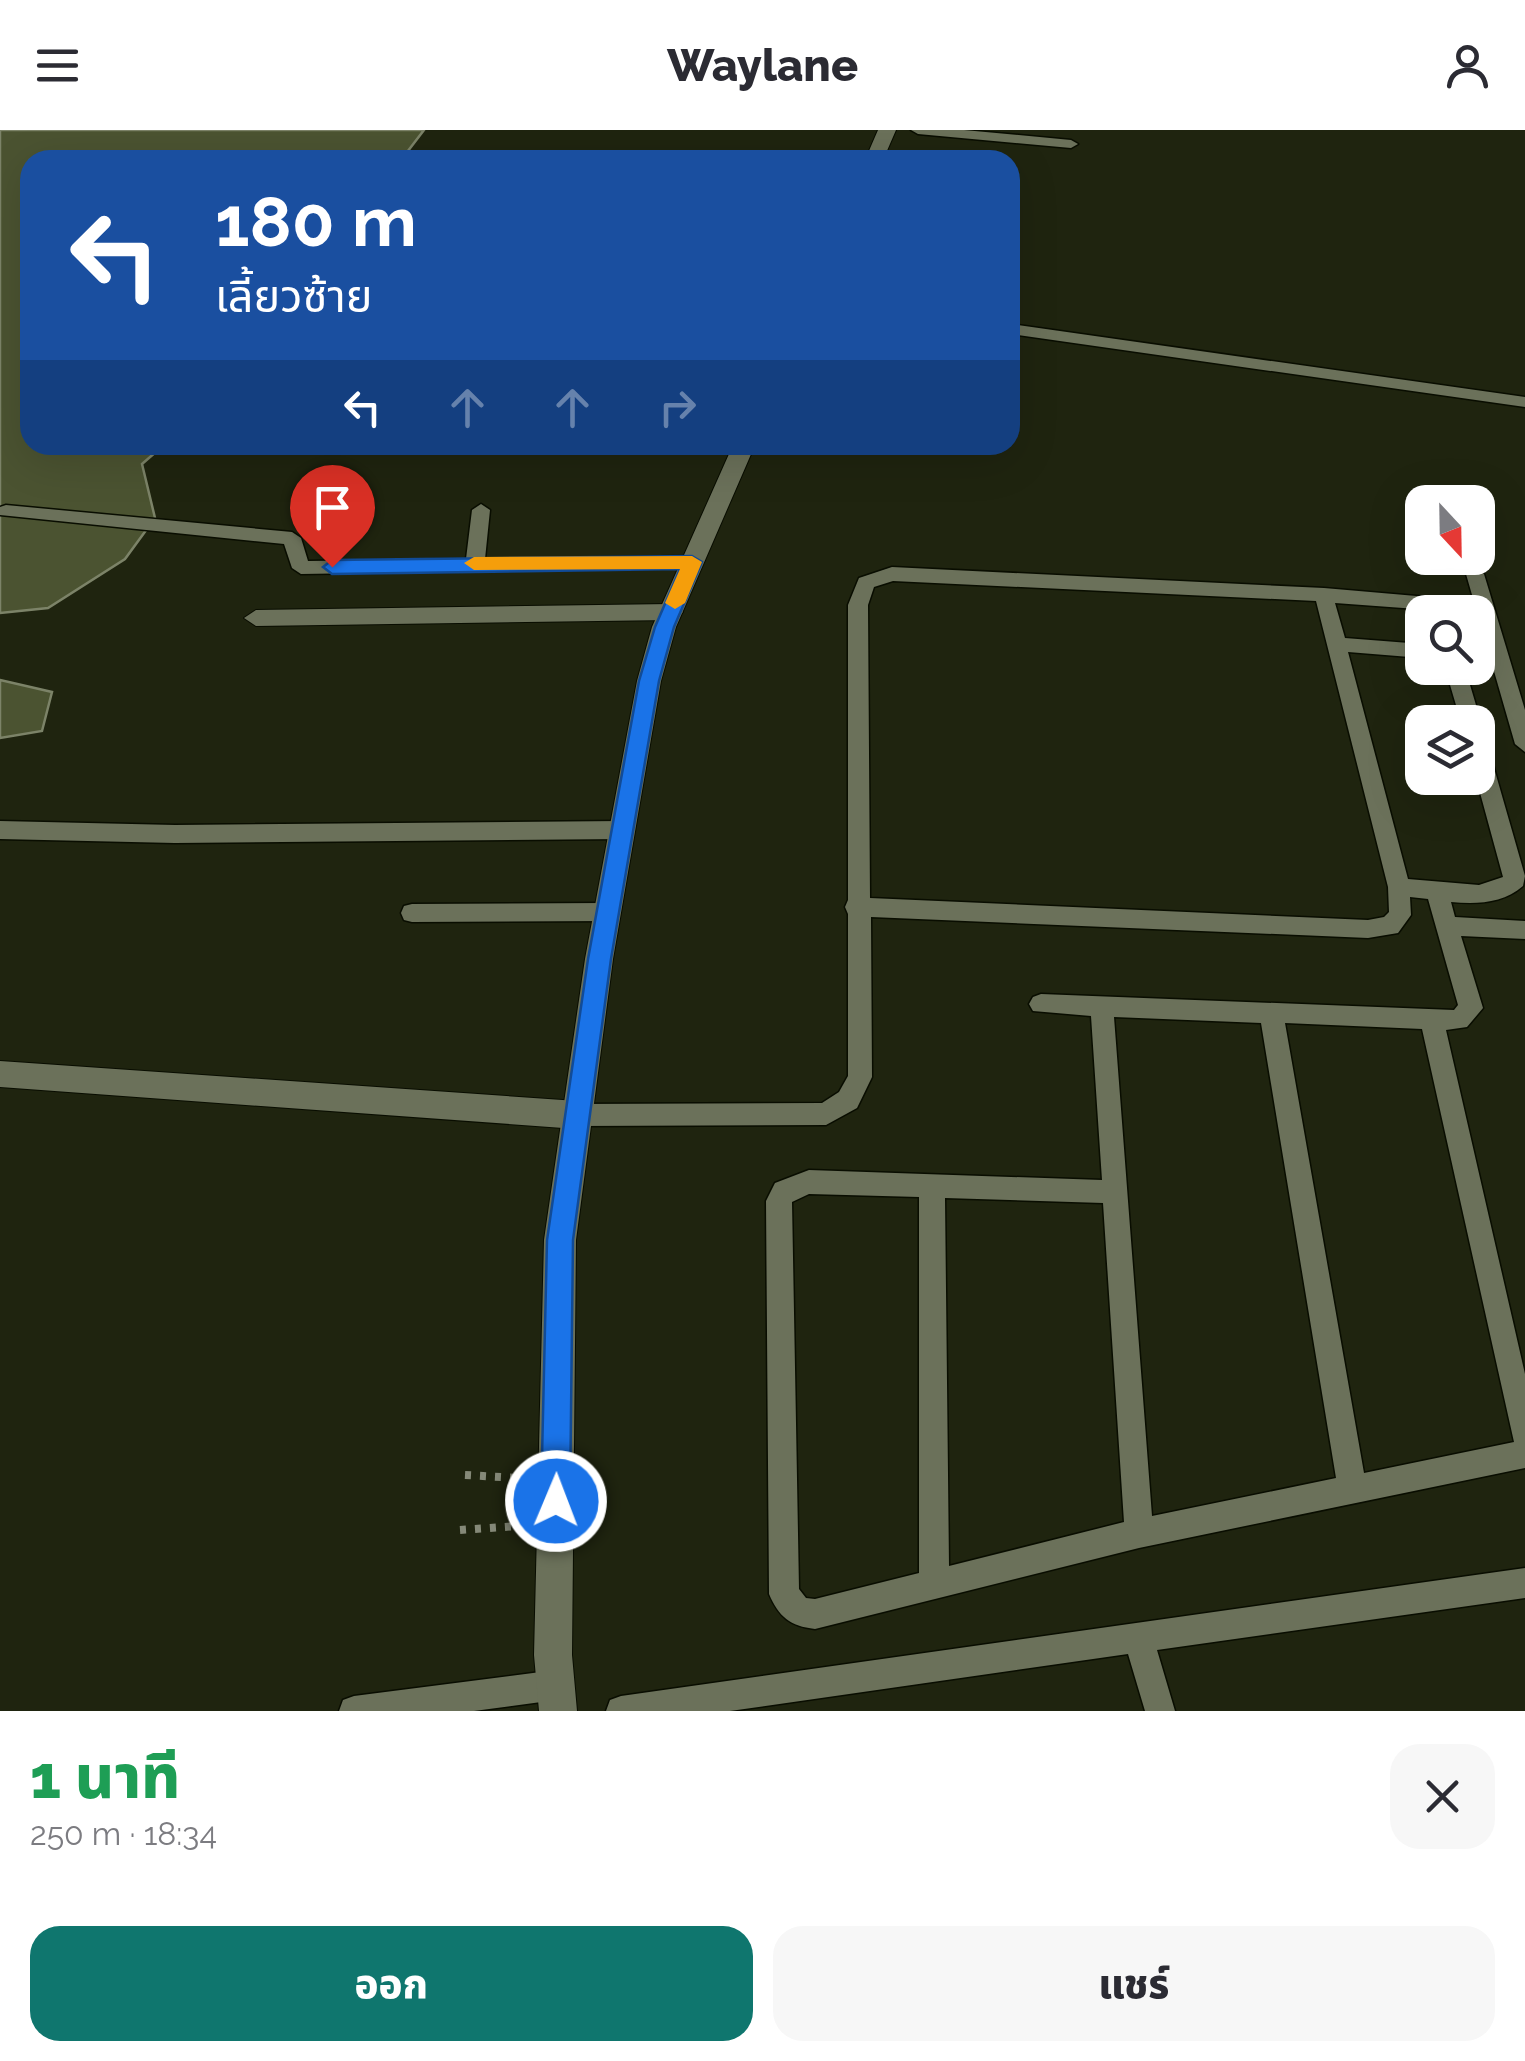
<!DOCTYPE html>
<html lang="th">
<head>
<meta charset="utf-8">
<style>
  body { margin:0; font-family:Raleway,"Noto Sans Thai",sans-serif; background:#f7f7f7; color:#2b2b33; height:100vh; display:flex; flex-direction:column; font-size:38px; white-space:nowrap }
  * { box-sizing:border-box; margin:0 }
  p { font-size:32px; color:#7c7c81 }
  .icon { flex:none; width:55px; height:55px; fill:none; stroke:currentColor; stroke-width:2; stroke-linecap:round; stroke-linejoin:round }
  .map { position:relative; height:1581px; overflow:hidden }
  .details { display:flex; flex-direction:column; background:#fff; flex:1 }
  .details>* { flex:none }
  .banner { position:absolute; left:20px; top:20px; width:1000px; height:305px; border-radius:30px; box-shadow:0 10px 40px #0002; background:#1a4fa0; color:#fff; overflow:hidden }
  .needle { width:65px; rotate:158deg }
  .controls { position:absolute; left:1405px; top:355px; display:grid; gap:20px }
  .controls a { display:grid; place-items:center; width:90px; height:90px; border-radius:20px; background:#fff; box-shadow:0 10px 40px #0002; font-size:50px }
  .pin { position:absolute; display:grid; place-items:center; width:85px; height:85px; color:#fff; margin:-102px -42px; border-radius:50% 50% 50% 0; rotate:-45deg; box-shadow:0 0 10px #0007 }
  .pin .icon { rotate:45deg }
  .me { position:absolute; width:110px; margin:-55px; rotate:1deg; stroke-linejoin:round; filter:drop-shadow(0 0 8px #0008) }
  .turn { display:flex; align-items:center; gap:35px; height:210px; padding:0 30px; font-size:45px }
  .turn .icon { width:130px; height:130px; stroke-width:2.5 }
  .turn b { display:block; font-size:70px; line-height:85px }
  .lanes { display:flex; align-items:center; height:95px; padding:0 30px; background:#0003; justify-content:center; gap:50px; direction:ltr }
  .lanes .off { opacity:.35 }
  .round { display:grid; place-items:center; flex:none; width:105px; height:105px; border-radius:30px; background:#f7f7f7 }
  .headline { display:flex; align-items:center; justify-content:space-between; height:170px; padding:0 30px }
  h1 { font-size:60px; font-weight:800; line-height:75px; color:#1e9e55 }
  .cta { display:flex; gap:20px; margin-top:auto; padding:20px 30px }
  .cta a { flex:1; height:115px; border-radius:30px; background:#0f766e; color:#fff; font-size:40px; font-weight:800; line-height:115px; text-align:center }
  .cta a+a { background:#f7f7f7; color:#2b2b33 }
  header { display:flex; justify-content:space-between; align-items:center; height:130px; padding:0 30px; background:#fff; font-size:45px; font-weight:800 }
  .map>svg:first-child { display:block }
  .water { fill:#4b5331; stroke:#7c8368; stroke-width:2.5 }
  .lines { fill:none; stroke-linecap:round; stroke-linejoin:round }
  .service-casing { stroke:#090d00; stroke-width:3 }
  .minor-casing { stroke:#090d00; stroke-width:2 }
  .secondary-casing { stroke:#090d00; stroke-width:2 }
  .path { stroke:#858978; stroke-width:8; stroke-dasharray:6 9; stroke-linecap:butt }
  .service { fill:#6b715a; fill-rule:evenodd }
  .minor { fill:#6b715a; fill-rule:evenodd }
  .secondary { fill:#6b715a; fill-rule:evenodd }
  .route { fill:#1a73e8; stroke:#114b97; stroke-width:2.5 }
  .slow { fill:#f59e0b }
</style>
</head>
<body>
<header><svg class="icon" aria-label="menu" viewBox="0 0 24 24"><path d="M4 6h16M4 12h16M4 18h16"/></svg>Waylane<svg class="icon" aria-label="person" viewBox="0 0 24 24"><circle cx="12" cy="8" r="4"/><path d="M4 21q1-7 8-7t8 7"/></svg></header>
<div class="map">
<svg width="1525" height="1581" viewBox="0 0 1525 1581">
  <rect width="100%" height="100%" fill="#1f240f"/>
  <path class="water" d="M0 0H424L401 30H30V315H164L142 334 155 388 125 429 48 478 0 483Z
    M0 550 52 562 42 601 0 608Z"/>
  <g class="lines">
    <defs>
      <path id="service" d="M911 0H964L1071 10 1078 14 1071 18 918 4Z
        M1010 194 1525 267V277L1010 204Z
        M481 374 490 380 485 429 693 426 702 432 693 438 301 444 292 438 284 414 0 385V377L6 375 292 402 301 408 308 431 466 429 472 380Z
        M892 437 1324 458 1451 469 1454 474 1444 481 1335 473 1345 508 1422 514V528L1348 522 1408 749 1479 755 1503 747 1476 648 1478 609 1488 617 1525 746 1523 756C1503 774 1476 774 1451 772L1455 787 1525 791V809L1461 806 1483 878 1467 897 1446 900 1525 1244V1338L1139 1418 815 1499C790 1496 779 1487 769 1464L766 1071 775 1053 809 1040 1102 1050 1091 886 1033 881 1029 874 1033 867 1041 864 1454 880 1458 875 1428 769 1410 767 1411 785 1398 803 1368 808 871 787 872 947 857 978 826 995 577 996 568 993 565 985 568 977 577 974 822 973 839 962 848 946V784L845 777 848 770V475L859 448ZM893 451 1316 471 1388 757 1389 782 1384 787 1368 790 870 768 868 475 874 457ZM1114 887 1261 893 1336 1348 1152 1386ZM1285 893 1422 899 1514 1312 1364 1343ZM809 1064 919 1067V1443L815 1469 806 1468 799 1459 792 1072ZM945 1068 1103 1073 1124 1392 949 1436Z
        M1475 437 1484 444 1525 580V622L1515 614 1466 444Z
        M1445 538H1465L1481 592 1478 597V592H1461Z
        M0 691 175 695 622 691 633 700 622 709 175 713 0 709Z
        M607 773 615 775 618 782 615 789 607 791 412 792 404 790 401 783 404 776 412 774Z
        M1525 1438V1468L1157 1520 1175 1581H1145L1128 1524 730 1581H606L610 1570 621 1566Z
        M556 1540 567 1544 571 1555 567 1566 556 1570 474 1581H339L343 1570 354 1566Z"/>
      <path id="minor" d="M671 474 683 482 671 490 256 496 244 488 256 480Z
        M0 931 577 971 588 975 592 985 588 995 577 999 0 957Z"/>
      <path id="secondary" d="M878 0H896L883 30H865Z
        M733 315H755L676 497 661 551 613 829 576 1110 572 1525 577 1581H539L534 1525 544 1110 585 829 637 551 652 497Z"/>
    </defs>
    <use href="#service" class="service-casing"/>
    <use href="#minor" class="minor-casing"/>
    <use href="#secondary" class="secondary-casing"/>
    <path class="path" d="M465 1345 518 1348
      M460 1400 519 1396"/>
    <use href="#service" class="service"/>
    <use href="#minor" class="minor"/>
    <use href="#secondary" class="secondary"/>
  </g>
  <path class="route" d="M692 426 702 432 674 497 659 551 611 829 573 1110 570 1371 566 1382 556 1386 545 1382 541 1371 547 1110 588 829 639 551 655 497 680 439 332 444 323 437 332 430Z"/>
  <path class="slow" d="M692 426 702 432 685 473 675 479 665 473 680 439 474 440 464 433 474 427Z"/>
</svg>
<div class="controls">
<a><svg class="needle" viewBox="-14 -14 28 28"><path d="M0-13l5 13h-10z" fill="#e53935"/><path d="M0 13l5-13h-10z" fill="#7c7c81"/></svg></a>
<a><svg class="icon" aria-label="search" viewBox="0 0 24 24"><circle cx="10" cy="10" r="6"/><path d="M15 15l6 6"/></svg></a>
<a><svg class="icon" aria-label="layers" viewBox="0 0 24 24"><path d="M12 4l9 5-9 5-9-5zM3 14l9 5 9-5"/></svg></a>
</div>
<div class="pin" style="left:332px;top:437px;background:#d93025"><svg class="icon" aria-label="arrive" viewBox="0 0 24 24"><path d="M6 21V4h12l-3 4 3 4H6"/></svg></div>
<svg class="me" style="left:556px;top:1371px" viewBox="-20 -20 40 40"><circle r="17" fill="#1a73e8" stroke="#fff" stroke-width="3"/><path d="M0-11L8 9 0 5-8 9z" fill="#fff"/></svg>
<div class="banner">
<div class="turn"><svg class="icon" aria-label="left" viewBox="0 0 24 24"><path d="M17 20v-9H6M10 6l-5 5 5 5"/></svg><div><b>180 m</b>เลี้ยวซ้าย</div></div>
<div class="lanes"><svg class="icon" aria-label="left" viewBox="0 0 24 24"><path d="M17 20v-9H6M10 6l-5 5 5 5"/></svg><svg class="icon off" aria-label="ahead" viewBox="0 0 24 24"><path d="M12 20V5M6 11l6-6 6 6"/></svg><svg class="icon off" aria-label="ahead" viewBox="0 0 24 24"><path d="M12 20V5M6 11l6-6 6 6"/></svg><svg class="icon off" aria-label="right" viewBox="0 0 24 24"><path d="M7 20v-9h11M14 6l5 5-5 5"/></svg></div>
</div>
</div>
<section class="details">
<div class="headline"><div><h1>1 นาที</h1><p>250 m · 18:34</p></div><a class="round"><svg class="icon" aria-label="close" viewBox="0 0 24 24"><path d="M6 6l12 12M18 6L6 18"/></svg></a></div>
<div class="cta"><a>ออก</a><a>แชร์</a></div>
</section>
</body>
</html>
